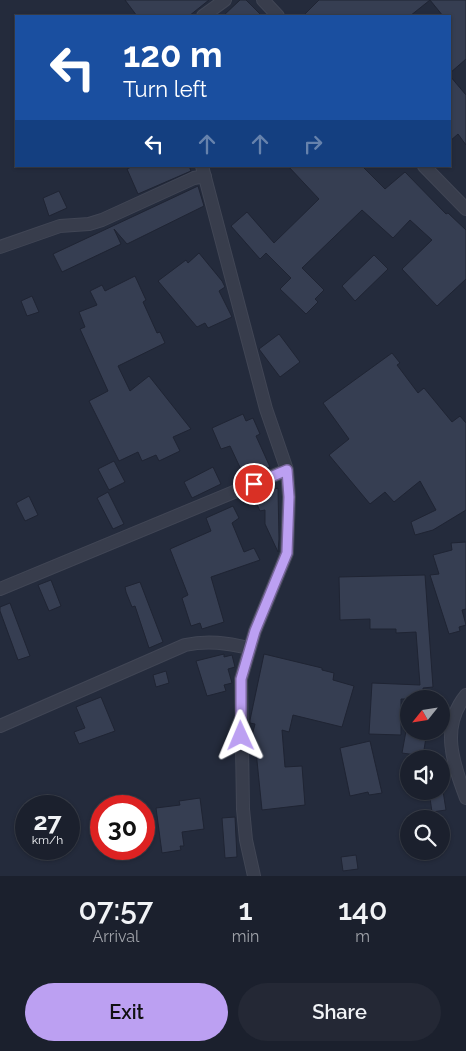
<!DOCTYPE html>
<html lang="en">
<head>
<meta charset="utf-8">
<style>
  body { margin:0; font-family:Raleway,sans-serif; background:#242835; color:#f1f3f6; height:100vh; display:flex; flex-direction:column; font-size:19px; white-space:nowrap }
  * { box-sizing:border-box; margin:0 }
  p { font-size:16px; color:#a0a3aa }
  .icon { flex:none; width:28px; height:28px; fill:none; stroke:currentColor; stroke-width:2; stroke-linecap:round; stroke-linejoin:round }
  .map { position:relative; height:876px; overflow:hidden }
  .side { display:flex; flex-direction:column; background:#1b202d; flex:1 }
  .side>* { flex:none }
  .top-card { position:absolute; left:15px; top:15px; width:436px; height:152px; border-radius:0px; box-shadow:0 1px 4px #0004,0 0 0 1px #393e49; background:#1a4fa0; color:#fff; overflow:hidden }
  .needle { width:32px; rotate:240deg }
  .controls { position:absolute; left:400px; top:690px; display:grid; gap:10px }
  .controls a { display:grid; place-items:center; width:50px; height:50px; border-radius:50%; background:#1b202d; box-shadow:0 1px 4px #0004,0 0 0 1px #393e49; font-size:25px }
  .speed { position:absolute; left:15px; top:795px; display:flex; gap:10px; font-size:25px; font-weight:700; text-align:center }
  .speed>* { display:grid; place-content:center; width:65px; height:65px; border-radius:50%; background:#1b202d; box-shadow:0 1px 4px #0004,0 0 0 1px #393e49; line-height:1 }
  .speed small { font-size:12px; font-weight:400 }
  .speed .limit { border:8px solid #d22; background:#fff; color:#111 }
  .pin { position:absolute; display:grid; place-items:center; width:42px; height:42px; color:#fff; margin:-21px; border:2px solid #fff; border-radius:50%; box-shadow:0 1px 5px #0007 }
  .me { position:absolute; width:55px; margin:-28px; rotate:359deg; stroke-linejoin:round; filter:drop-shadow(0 0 4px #0008) }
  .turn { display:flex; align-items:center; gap:18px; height:105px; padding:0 25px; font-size:22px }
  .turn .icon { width:65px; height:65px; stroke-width:2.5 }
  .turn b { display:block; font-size:35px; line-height:42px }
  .lanes { display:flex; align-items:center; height:48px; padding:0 25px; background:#0003; justify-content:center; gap:25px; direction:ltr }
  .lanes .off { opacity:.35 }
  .eta { display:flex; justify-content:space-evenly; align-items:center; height:85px; text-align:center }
  .eta b { font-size:30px; font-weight:600; line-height:35px }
  .button { display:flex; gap:10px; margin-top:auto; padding:10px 25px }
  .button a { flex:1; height:58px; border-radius:30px; background:#bca0f2; color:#111; font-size:20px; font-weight:600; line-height:58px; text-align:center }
  .button a+a { background:#242835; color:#f1f3f6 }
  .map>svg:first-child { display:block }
  .building { fill:#363e52; stroke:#1f2433 }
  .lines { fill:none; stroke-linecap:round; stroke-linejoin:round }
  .minor-casing { stroke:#414655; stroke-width:14 }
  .minor { stroke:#383d4c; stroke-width:12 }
  .route-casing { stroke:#7a689d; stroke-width:12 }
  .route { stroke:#bca0f2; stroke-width:9 }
</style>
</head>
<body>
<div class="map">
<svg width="466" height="876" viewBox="0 0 466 876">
  <rect width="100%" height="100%" fill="#242b3c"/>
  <path class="building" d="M125 0H209L189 16H137Z
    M240 0H246L262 16H223Z
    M319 0H430L410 16H303Z
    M430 0H466V59L450 73V16H443Z
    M450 76 466 95V145L458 134 450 141Z
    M133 166H189L191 171 138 194 127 169Z
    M288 166H362L385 189 405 172 446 214 448 213 466 230V279L437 306 402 269 432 240 410 220 393 238 362 210 302 268 324 290 315 299 318 302 306 314 280 289 291 278 266 253 260 259 231 226 247 212 274 243 319 199Z
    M198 186 204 206 127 244 114 229 121 244 62 272 53 254Z
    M59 191 67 208 49 216 43 198Z
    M199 253 222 281 225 287 219 291 232 317 208 328 205 323 197 327 158 281 186 260 188 263Z
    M374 255 388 269 355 301 342 286Z
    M135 276 146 300 143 302 157 333 160 332 165 343 118 366 130 391 149 376 191 429 173 437 180 451 159 461 156 455 142 461 138 452 119 461 89 401 108 391 80 329 85 327 79 312 97 305 90 291 102 285 105 291Z
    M32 296 39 312 27 316 21 301Z
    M279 334 300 362 280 377 259 349Z
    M392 353 400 363 397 365 418 393 424 388 452 422 460 416 466 423V510L433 530 415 535 411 522 436 510 420 481 394 502 385 492 370 504 329 455 349 439 323 403Z
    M243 414 246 421 253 418 260 434 256 436 270 467 245 478 230 446 221 449 212 428Z
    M114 461 125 482 109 490 98 469Z
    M213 467 221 484 192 498 184 482Z
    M278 488 279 539 278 552 265 524V510L260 511 253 496Z
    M108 492 124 524 113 529 97 498Z
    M29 496 38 515 25 521 16 503Z
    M233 506 239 518 232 523 244 552 254 548 260 560 211 577 224 622 202 629 200 623 191 626 182 598 188 595 170 549 211 531 206 518Z
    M466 542V609L462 610 466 625 459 627 460 631 449 634 430 575 439 574 433 555 452 550 451 543Z
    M425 575 433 687 423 688V699H401V735L369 734 372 683 420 685 416 632 396 633V629H370V619L340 620 339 577Z
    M51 580 61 606 49 611 38 585Z
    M140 582 163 642 149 648 135 606 132 607 126 592 125 587Z
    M10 603 30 656 18 660 0 611V607Z
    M224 654V657L232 655 235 667 228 669 232 683 224 685 226 691 207 696 196 661Z
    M264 654 322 668V670L334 673 333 680 354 686 342 727 293 715 289 732 282 730 285 767 302 766 305 805 262 810 255 741 251 740 255 724 250 723V720Z
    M166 671 169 683 156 687 153 675Z
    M101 697 115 731 79 744 74 732 85 728 76 707Z
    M406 731H427L423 756 402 753Z
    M370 741 382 793 369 795 368 792 350 796 340 748Z
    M429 791H443L446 810 432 812Z
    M200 798 204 829 182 832 184 846H180L181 850 162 853 156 808 180 805 179 801Z
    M235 817 237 857 225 858 222 818Z
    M356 855 358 869 343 871 341 857Z"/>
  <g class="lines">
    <defs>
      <path id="minor" d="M263 0 278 16
        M203 16 225 0
        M202 166 266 409 287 470 289 497 287 553 255 631 241 679 243 809 246 840 254 876
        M424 166 466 209
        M0 247 60 226 89 224 102 220 194 178 205 176
        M0 589 287 470
        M466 695C440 727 453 763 466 798
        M0 726 185 645C208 640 227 643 249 648"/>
    </defs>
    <use href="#minor" class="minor-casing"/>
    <use href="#minor" class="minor"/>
  </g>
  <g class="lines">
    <defs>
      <path id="route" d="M241 736V679L255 631 287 553 289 497 287 470 254 484"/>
    </defs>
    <use href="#route" class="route-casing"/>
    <use href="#route" class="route"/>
  </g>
</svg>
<div class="controls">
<a><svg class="needle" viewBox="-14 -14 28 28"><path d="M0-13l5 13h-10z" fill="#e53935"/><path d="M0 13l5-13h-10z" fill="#a0a3aa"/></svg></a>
<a><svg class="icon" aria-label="sound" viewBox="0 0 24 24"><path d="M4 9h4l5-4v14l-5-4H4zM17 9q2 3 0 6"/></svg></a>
<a><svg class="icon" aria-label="search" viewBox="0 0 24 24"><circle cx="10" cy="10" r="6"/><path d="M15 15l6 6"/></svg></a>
</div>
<div class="speed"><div>27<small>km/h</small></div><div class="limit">30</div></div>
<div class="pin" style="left:254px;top:484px;background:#d93025"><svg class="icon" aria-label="arrive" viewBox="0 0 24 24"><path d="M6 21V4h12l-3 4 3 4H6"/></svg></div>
<svg class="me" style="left:241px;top:736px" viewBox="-20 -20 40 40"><path d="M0-17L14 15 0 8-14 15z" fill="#bca0f2" stroke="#fff" stroke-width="4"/></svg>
<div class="top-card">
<div class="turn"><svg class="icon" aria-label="left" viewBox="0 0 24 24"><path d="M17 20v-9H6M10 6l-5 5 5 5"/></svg><div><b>120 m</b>Turn left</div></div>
<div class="lanes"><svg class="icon" aria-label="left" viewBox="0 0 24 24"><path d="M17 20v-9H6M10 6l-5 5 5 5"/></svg><svg class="icon off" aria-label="ahead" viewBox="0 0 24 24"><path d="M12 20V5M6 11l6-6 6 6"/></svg><svg class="icon off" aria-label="ahead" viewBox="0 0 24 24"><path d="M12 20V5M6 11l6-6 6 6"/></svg><svg class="icon off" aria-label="right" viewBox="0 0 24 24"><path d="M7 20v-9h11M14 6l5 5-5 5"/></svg></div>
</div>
</div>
<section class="side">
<div class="eta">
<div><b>07:57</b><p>Arrival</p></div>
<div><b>1</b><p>min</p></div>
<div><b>140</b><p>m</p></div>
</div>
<div class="button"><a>Exit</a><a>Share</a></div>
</section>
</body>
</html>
